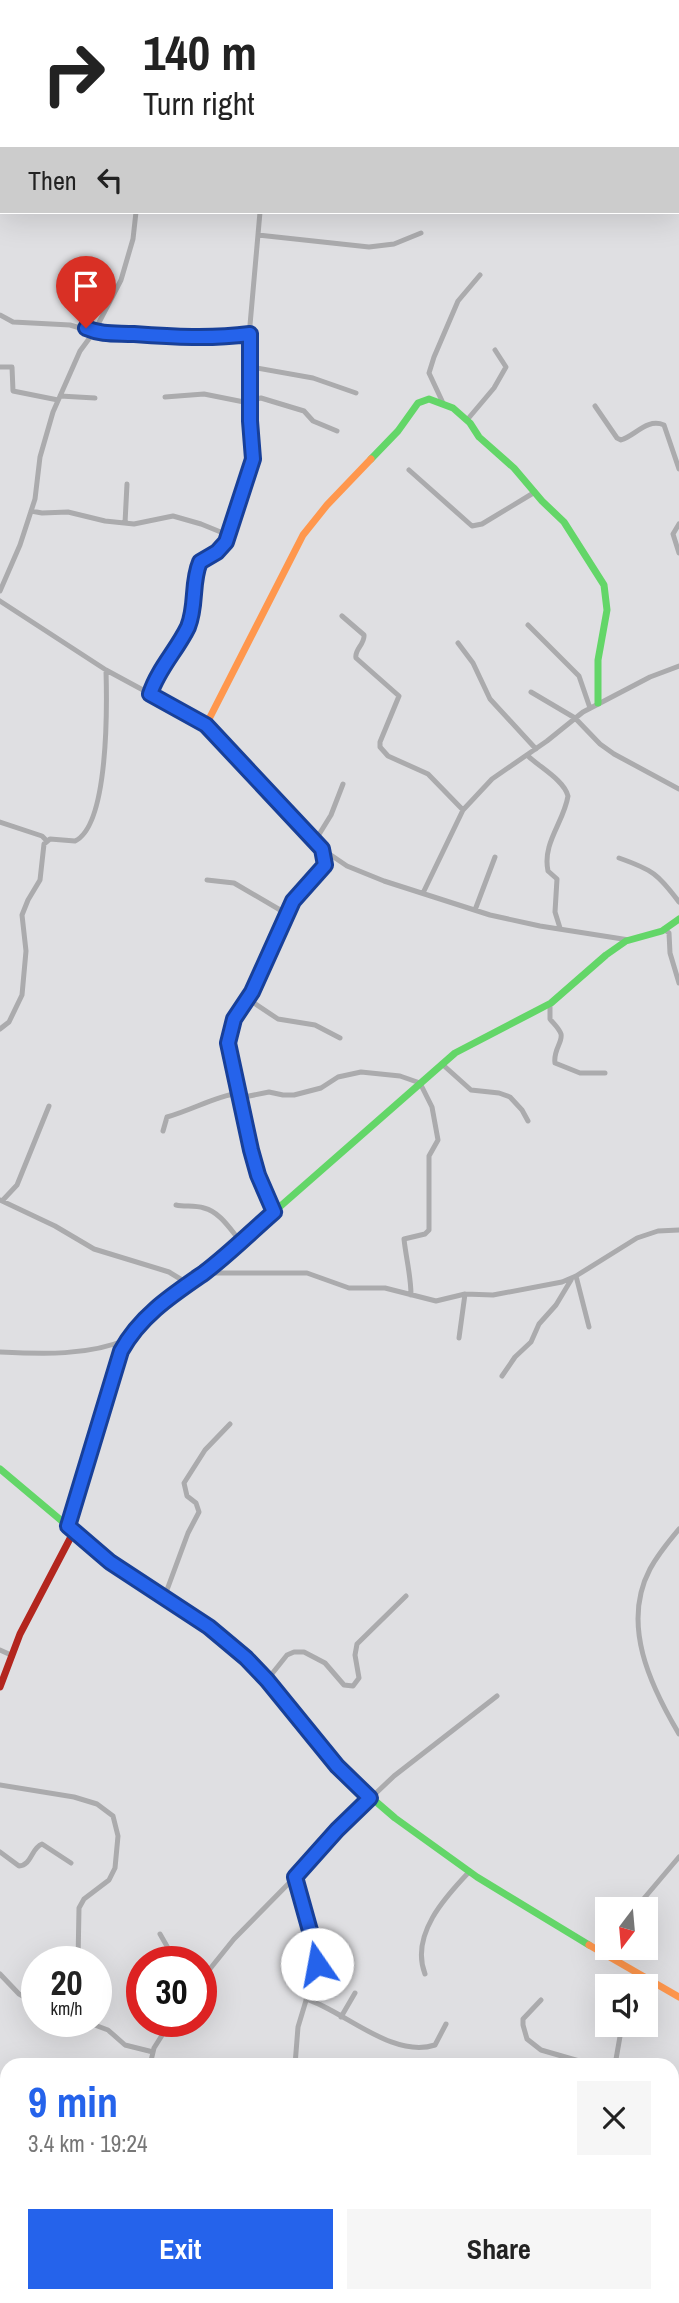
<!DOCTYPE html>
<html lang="en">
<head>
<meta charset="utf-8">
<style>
  body { margin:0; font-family:"Archivo Narrow",sans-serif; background:#f6f6f6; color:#222; height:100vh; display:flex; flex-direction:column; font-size:26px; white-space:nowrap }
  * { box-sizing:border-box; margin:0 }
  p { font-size:23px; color:#767676 }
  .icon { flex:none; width:38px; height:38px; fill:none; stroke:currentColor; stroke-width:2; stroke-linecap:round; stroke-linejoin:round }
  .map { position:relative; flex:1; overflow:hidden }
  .drawer { position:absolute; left:0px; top:2058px; width:679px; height:245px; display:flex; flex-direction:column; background:#fff; border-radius:21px 21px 0 0; box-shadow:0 7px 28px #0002 }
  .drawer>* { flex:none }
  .banner { position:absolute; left:0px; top:0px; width:679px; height:214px; box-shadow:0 7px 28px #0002; background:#fff; color:#222; overflow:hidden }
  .needle { width:46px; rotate:196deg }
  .fabs { position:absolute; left:595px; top:1897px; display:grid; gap:14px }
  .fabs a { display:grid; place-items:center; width:63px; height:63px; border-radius:0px; background:#fff; box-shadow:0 7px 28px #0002; font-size:35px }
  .speed { position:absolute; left:21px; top:1946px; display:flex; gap:14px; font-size:35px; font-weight:700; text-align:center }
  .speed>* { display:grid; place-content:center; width:91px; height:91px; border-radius:50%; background:#fff; box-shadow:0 7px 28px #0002; line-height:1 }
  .speed small { font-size:18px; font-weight:400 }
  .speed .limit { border:10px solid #d22; background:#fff; color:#111 }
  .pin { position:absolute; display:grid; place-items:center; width:60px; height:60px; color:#fff; margin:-72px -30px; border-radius:50% 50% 50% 0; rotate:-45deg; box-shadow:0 0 7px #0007 }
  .pin .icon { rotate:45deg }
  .me { position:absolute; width:77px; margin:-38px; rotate:348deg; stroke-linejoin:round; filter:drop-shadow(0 0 5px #0008) }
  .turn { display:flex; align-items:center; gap:24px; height:147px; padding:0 28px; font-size:32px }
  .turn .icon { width:91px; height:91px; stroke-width:2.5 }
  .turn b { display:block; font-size:49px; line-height:60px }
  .then { display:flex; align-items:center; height:66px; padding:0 28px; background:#0003; gap:14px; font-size:26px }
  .round { display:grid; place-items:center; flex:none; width:74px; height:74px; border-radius:0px; background:#f6f6f6 }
  .overview { display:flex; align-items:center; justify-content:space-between; height:119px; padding:0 28px }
  h1 { font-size:42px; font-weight:800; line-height:52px; color:#2563eb }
  .primary-button { display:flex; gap:14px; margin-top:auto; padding:14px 28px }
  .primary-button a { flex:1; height:80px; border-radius:0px; background:#2563eb; color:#fff; font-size:28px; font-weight:800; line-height:80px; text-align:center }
  .primary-button a+a { background:#f6f6f6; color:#222 }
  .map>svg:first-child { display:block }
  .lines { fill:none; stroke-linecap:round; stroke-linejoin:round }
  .street { stroke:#ababad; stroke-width:5 }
  .fast { stroke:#63d668; stroke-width:7 }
  .slow { stroke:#ff974d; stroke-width:7 }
  .jam { stroke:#b3261e; stroke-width:7 }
  .route-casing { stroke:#184099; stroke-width:18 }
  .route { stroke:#2563eb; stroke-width:12 }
</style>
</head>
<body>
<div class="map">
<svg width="679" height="2303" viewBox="0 0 679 2303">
  <rect width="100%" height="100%" fill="#dfdfe2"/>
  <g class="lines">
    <path class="street" d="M102 0 103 2
      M310 0V2
      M582 2 585 0
      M677 80 679 81
      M0 180H2
      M258 235 369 247 394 244 421 233
      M0 315 13 322 70 325 100 334 166 338 229 337 250 334
      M0 367H12L13 391 58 400
      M251 367 313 378 356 393
      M60 396 95 398
      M165 397 204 394 244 402 261 398 304 411 313 421 337 431
      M443 403 429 373 434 357 458 301 480 275
      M595 406 617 438 621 440C636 435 647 418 664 425L679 469
      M467 420 494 388 506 367 495 350
      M409 470 472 526 482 524 535 492
      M31 511 42 513 68 512 105 521 134 524 173 516 201 524 228 535
      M125 523 127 484
      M679 524 673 534 679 553
      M0 591 20 545 35 499 40 457 53 412 80 351 94 332 121 280 133 239 136 212
      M0 601 106 670 204 723 322 849 347 866 384 881 490 915 540 926 629 940
      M342 616 364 635C365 644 354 650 356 658L399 696 380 742V747L388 756 428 774 463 810
      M528 625 579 676 590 708
      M458 643 473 663 490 699 536 749
      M531 692 575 718 600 744 614 754 679 789
      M150 694C159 669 177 650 188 627 197 605 191 583 200 562L217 552 226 543 253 459 250 421V325L260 212
      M527 755C539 767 564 780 568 796 564 822 542 843 548 871L557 879 555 912 560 928
      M0 822 42 836 47 841
      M315 841 331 815 343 784
      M619 858C653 870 658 874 679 902
      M207 880 234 883 287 914
      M423 893 463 810 492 779 547 741 583 712 650 677 679 666
      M475 910 495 857
      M664 929 669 933 670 953 679 983
      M248 999 278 1019 315 1025 340 1038
      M550 1004V1019C553 1023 559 1028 561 1034 563 1042 553 1050 555 1063L580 1073H605
      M0 1029 9 1022 22 995 26 951 22 915 28 900 40 880 44 844 50 839 75 841C109 825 107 705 106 670
      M442 1064 471 1090 499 1093 510 1097 522 1110 528 1121
      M239 1098 269 1092 283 1095H294L321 1088 338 1077 361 1072 400 1076 420 1083 432 1107 438 1140 429 1156V1230L425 1234 404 1239C406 1258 411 1276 411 1295
      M163 1131 167 1117C192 1110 214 1097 238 1093
      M0 1200 55 1226 94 1249 169 1272 187 1283
      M2 1201 17 1185 49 1106
      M176 1205C185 1207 194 1205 204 1208 220 1212 230 1229 241 1242
      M274 1212 258 1176 251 1150 228 1043 234 1019 252 992 293 901 325 865 322 849
      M203 1273H307L349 1288H385L436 1301 465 1294 493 1295 562 1282 576 1276 637 1238 658 1231 679 1230
      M576 1276 589 1327
      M459 1338 465 1294
      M0 1352C42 1354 89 1356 128 1339
      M502 1376 515 1357 531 1342 539 1324 556 1305 571 1280
      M679 1529C668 1542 658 1554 650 1569 621 1624 650 1685 679 1734
      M164 1598 188 1533 199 1512 196 1503 187 1496 184 1483 205 1450 230 1424
      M0 1650 11 1655
      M267 1680 287 1655 294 1652H304L325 1663 344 1685 353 1686 359 1678 355 1655 357 1644 406 1596
      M0 1785 74 1797 97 1804 113 1816 118 1836 115 1868 109 1880 84 1899 79 1908 78 1962
      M0 1852 19 1866C32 1865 31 1848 42 1844L71 1863
      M635 1909 679 1857
      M160 1934 176 1962
      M0 1974 19 1994 37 2004
      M425 1974C410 1935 445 1897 470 1871
      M201 1980 234 1939 295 1877 337 1830 394 1776 497 1696
      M635 1986 640 1975
      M306 1999C343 2010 392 2059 435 2045L446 2024
      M541 2000 523 2019V2025L527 2039 541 2050 593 2065
      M341 2017 355 1993
      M84 2021 108 2030 125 2045 153 2052
      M150 2065 154 2048 171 2021
      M295 2065 298 2027 317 1964 295 1877
      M615 2065 622 2025
      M672 2088 679 2087
      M672 2193 679 2191
      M229 2296 239 2303
      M524 2296 538 2303
      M114 2303 121 2296
      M242 2303 243 2296
      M419 2303 421 2296
      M547 2303 548 2296"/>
    <path class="fast" d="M371 459 398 431 418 403 429 399 453 408 470 423 479 437 514 468 542 501 564 522 604 585 607 610 598 660V703
      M227 1253 455 1053 551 1003 606 955 626 941 662 931 679 919
      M0 1469 113 1564 231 1645 262 1676 352 1781 395 1818 477 1877 589 1945"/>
    <path class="slow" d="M206 725 303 535 327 505 371 459
      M68 1526 121 1351C148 1308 189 1284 227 1253
      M589 1945 679 1997"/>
    <path class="jam" d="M0 1687 20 1634 74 1531"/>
  </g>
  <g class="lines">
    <defs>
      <path id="route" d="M86 328C102 335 116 333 134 334 174 337 211 339 250 334V421L253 459 226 542 217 552 200 562C191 583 197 605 188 627 177 650 158 669 150 694L206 725 322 849 325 865 293 901 252 992 234 1019 228 1043 251 1150 258 1175 274 1212C251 1232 229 1254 204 1273 172 1295 140 1316 121 1351L68 1526 110 1562 209 1627 246 1658 267 1680 337 1766 370 1798 337 1830 295 1877 314 1945 317 1964"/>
    </defs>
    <use href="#route" class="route-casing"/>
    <use href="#route" class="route"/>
  </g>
</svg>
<div class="fabs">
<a><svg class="needle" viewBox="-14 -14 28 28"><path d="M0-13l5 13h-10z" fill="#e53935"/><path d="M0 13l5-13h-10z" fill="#767676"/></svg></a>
<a><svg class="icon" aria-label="sound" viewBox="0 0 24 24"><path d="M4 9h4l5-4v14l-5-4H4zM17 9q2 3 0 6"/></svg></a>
</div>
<div class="speed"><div>20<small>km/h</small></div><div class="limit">30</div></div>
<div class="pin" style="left:86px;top:328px;background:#d93025"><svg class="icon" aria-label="arrive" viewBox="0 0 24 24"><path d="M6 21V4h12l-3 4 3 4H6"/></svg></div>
<svg class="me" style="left:317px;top:1964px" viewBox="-20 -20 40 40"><circle r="19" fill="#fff"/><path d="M0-13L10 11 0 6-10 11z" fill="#2563eb"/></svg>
<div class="banner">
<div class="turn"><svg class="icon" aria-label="right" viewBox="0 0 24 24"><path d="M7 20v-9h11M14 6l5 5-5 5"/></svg><div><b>140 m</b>Turn right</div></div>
<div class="then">Then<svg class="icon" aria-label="left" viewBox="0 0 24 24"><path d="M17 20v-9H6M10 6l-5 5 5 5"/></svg></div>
</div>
<section class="drawer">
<div class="overview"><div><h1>9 min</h1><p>3.4 km · 19:24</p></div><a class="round"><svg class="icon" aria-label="close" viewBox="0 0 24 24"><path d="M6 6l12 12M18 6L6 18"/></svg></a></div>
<div class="primary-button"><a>Exit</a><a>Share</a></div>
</section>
</div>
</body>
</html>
